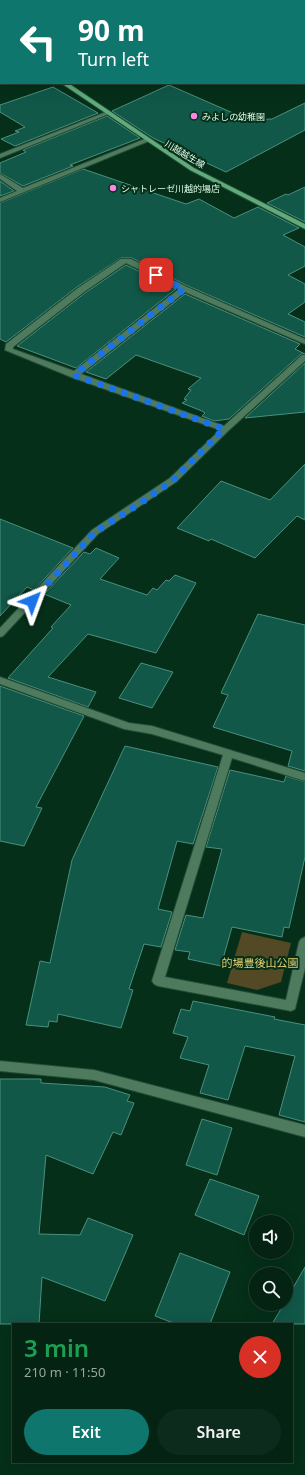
<!DOCTYPE html>
<html lang="en">
<head>
<meta charset="utf-8">
<style>
  body { margin:0; font-family:"Noto Sans","Noto Sans JP",sans-serif; background:#0d2b1c; color:#f1f3f6; height:100vh; display:flex; flex-direction:column; font-size:15px; white-space:nowrap }
  * { box-sizing:border-box; margin:0 }
  p { font-size:13px; color:#97a4a0 }
  .icon { flex:none; width:22px; height:22px; fill:none; stroke:currentColor; stroke-width:2; stroke-linecap:round; stroke-linejoin:round }
  .map { position:relative; flex:1; overflow:hidden }
  .side { position:absolute; left:12px; top:1323px; width:281px; height:140px; display:flex; flex-direction:column; background:#042313; border-radius:0px; box-shadow:0 4px 16px #0002,0 0 0 1px #254033 }
  .side>* { flex:none }
  .guide { position:absolute; left:0px; top:0px; width:305px; height:84px; box-shadow:0 4px 16px #0002,0 0 0 1px #254033; background:#0f766e; color:#fff; overflow:hidden }
  .tools { position:absolute; left:249px; top:1215px; display:grid; gap:8px }
  .tools a { display:grid; place-items:center; width:44px; height:44px; border-radius:50%; background:#042313; box-shadow:0 4px 16px #0002,0 0 0 1px #254033; font-size:20px }
  .pin { position:absolute; display:grid; place-items:center; width:34px; height:34px; color:#fff; margin:-17px; border-radius:8px; box-shadow:0 2px 6px #0006 }
  .me { position:absolute; width:44px; margin:-22px; rotate:44deg; stroke-linejoin:round; filter:drop-shadow(0 0 3px #0008) }
  .turn { display:flex; align-items:center; gap:14px; height:84px; padding:0 12px; font-size:18px }
  .turn .icon { width:52px; height:52px; stroke-width:2.5 }
  .turn b { display:block; font-size:28px; line-height:34px }
  .round { display:grid; place-items:center; flex:none; width:42px; height:42px; border-radius:21px; background:#0d2b1c }
  .headline { display:flex; align-items:center; justify-content:space-between; height:68px; padding:0 12px }
  h1 { font-size:24px; font-weight:600; line-height:30px; color:#1e9e55 }
  .action { display:flex; gap:8px; margin-top:auto; padding:8px 12px }
  .action a { flex:1; height:46px; border-radius:24px; background:#0f766e; color:#fff; font-size:16px; font-weight:600; line-height:46px; text-align:center }
  .action a+a { background:#0d2b1c; color:#f1f3f6 }
  .map>svg:first-child { display:block }
  .green { fill:#534924 }
  .building { fill:#115849; stroke:#4a907e }
  .lines { fill:none; stroke-linecap:round; stroke-linejoin:round }
  .street-casing { stroke:#244c36; stroke-width:2 }
  .secondary-casing { stroke:#244c36; stroke-width:2 }
  .street { fill:#4e7a5d; fill-rule:evenodd }
  .secondary { fill:#60aa7c; fill-rule:evenodd }
  .route { stroke:#1a73e8; stroke-width:7; stroke-dasharray:0 12.6 }
  .poi-dot { fill:#fc86e4; stroke:#052f19; stroke-width:1.5 }
  .labels { text-anchor:middle; dominant-baseline:central; stroke-width:4; stroke-linejoin:round; paint-order:stroke }
  .far-poi-label { font-size:9px; fill:#e0fce9; stroke:#052f19; text-anchor:start }
  .far-street-label { font-size:9px; fill:#e0fce9; stroke:#052f19 }
  .park-label { font-size:11px; fill:#e6cd6e; stroke:#052f19 }
</style>
</head>
<body>
<div class="map">
<svg width="305" height="1475" viewBox="0 0 305 1475">
  <rect width="100%" height="100%" fill="#052f19"/>
  <path class="green" d="M242 932 291 943 281 982 257 990 227 983Z"/>
  <path class="building" d="M169 85 249 120 272 119 305 103V130L226 172 153 138 112 111Z
    M53 87 98 113 15 146 1 139 19 132 15 131 25 127 0 112V105Z
    M107 116 140 138 70 165 73 166 23 186 0 173V163L26 152 23 150Z
    M83 169 186 204 199 199 234 218 258 207 299 228 283 235 305 247V266L288 275 305 284V302L288 314 305 322V337L188 286 132 258H121L77 287 6 342 0 339V203Z
    M0 181 14 191 0 196Z
    M305 187V222L267 203 286 194 288 195Z
    M126 265 176 289 76 368 17 346 85 293Z
    M185 294 300 344 295 349 305 354H301L229 419 214 421 202 416 205 413 202 411 182 403 187 400 184 399 191 390 188 389 201 378 136 355 106 379 86 372Z
    M305 363V412L245 418Z
    M305 464V520L297 516 255 558 211 539 209 541 177 528 221 481 270 500Z
    M0 519 73 548 34 590 27 587 0 616Z
    M96 548 119 558 100 579 147 595 153 588 157 590 166 580 169 581 175 575 196 583 156 653 88 634 48 677 96 692 88 707 8 678 53 628 51 627 71 605 44 594 84 552 90 554Z
    M258 614 305 625V771L288 766 292 751 213 727 228 695 221 693Z
    M141 663 173 672 152 708 119 698Z
    M0 686 84 716 36 807 42 808 24 846 0 841Z
    M125 746 218 767 193 844 177 841 158 909 172 912 161 947 144 944 129 989 133 990 121 1028 58 1014 57 1022 49 1021 48 1027 26 1025 40 961 50 963 72 860Z
    M230 770 284 782 286 776 305 782V857L289 928 284 927 282 937 232 927 221 966 188 959 190 952 175 950 186 915 203 918 222 849 206 847Z
    M193 1001 275 1017 274 1019 305 1025V1122L279 1115 295 1056 245 1046 228 1100 200 1093 209 1065 180 1058 188 1037 173 1033 181 1009 190 1011Z
    M0 1079H41V1083L105 1087 130 1095 127 1101 134 1103 121 1135 113 1132 93 1174 46 1155 39 1234 80 1235 88 1218 133 1235 105 1301 42 1277 39 1324H0Z
    M202 1119 232 1128 217 1175 186 1165Z
    M210 1179 259 1196 244 1235 195 1215Z
    M180 1253 230 1272 210 1324H176L155 1316Z
    M305 1267V1324H272L284 1304H286V1300Z"/>
  <g class="lines">
    <defs>
      <path id="street" d="M0 60H1V64H0Z
        M106 112 111 113 0 158V154Z
        M147 138 150 140 149 141 0 202V198L17 191 0 179V174L23 188Z
        M121 259H131L187 287 305 339V344L185 292 81 374 224 426 302 355H305V361L228 431 176 482 98 534 3 636 0 637V628L92 530 170 478 220 430 71 377 5 350 6 344 78 288ZM126 263 179 289 74 371 13 349V347L84 292Z
        M0 677 129 723 152 726 305 773V781L232 758 165 977 286 1000 299 942 301 939 305 937V968L295 1009 291 1011 158 986 154 984 152 981 223 755 152 734 124 729 0 684Z
        M0 1061 94 1070 305 1125V1137L94 1080 0 1071Z"/>
      <path id="secondary" d="M0 36H1V40H0Z
        M61 83H68L194 168 305 224V229L190 170Z"/>
    </defs>
    <use href="#street" class="street-casing"/>
    <use href="#secondary" class="secondary-casing"/>
    <use href="#street" class="street"/>
    <use href="#secondary" class="secondary"/>
  </g>
  <g class="lines">
    <path class="route" d="M32 601 95 532 145 500 173 480 224 429 74 375 184 289 156 275"/>
  </g>
  <g class="poi-dot">
    <circle cx="194" cy="116" r="4"/>
    <circle cx="113" cy="188" r="4"/>
  </g>
  <g class="labels">
    <g class="far-poi-label">
      <text x="202" y="116">みよしの幼稚園</text>
      <text x="121" y="188">シャトレーゼ川越的場店</text>
    </g>
    <g class="far-street-label">
      <text transform="translate(185 154) rotate(31)">川越越生線</text>
    </g>
    <g class="park-label">
      <text x="260" y="962">的場豊後山公園</text>
    </g>
  </g>
</svg>
<div class="tools">
<a><svg class="icon" aria-label="sound" viewBox="0 0 24 24"><path d="M4 9h4l5-4v14l-5-4H4zM17 9q2 3 0 6"/></svg></a>
<a><svg class="icon" aria-label="search" viewBox="0 0 24 24"><circle cx="10" cy="10" r="6"/><path d="M15 15l6 6"/></svg></a>
</div>
<div class="pin" style="left:156px;top:275px;background:#d93025"><svg class="icon" aria-label="arrive" viewBox="0 0 24 24"><path d="M6 21V4h12l-3 4 3 4H6"/></svg></div>
<svg class="me" style="left:32px;top:601px" viewBox="-20 -20 40 40"><path d="M0-17L14 15 0 8-14 15z" fill="#1a73e8" stroke="#fff" stroke-width="4"/></svg>
<div class="guide">
<div class="turn"><svg class="icon" aria-label="left" viewBox="0 0 24 24"><path d="M17 20v-9H6M10 6l-5 5 5 5"/></svg><div><b>90 m</b>Turn left</div></div>
</div>
<section class="side">
<div class="headline"><div><h1>3 min</h1><p>210 m · 11:50</p></div><a class="round" style="background:#d93025;color:#fff"><svg class="icon" aria-label="close" viewBox="0 0 24 24"><path d="M6 6l12 12M18 6L6 18"/></svg></a></div>
<div class="action"><a>Exit</a><a>Share</a></div>
</section>
</div>
</body>
</html>
